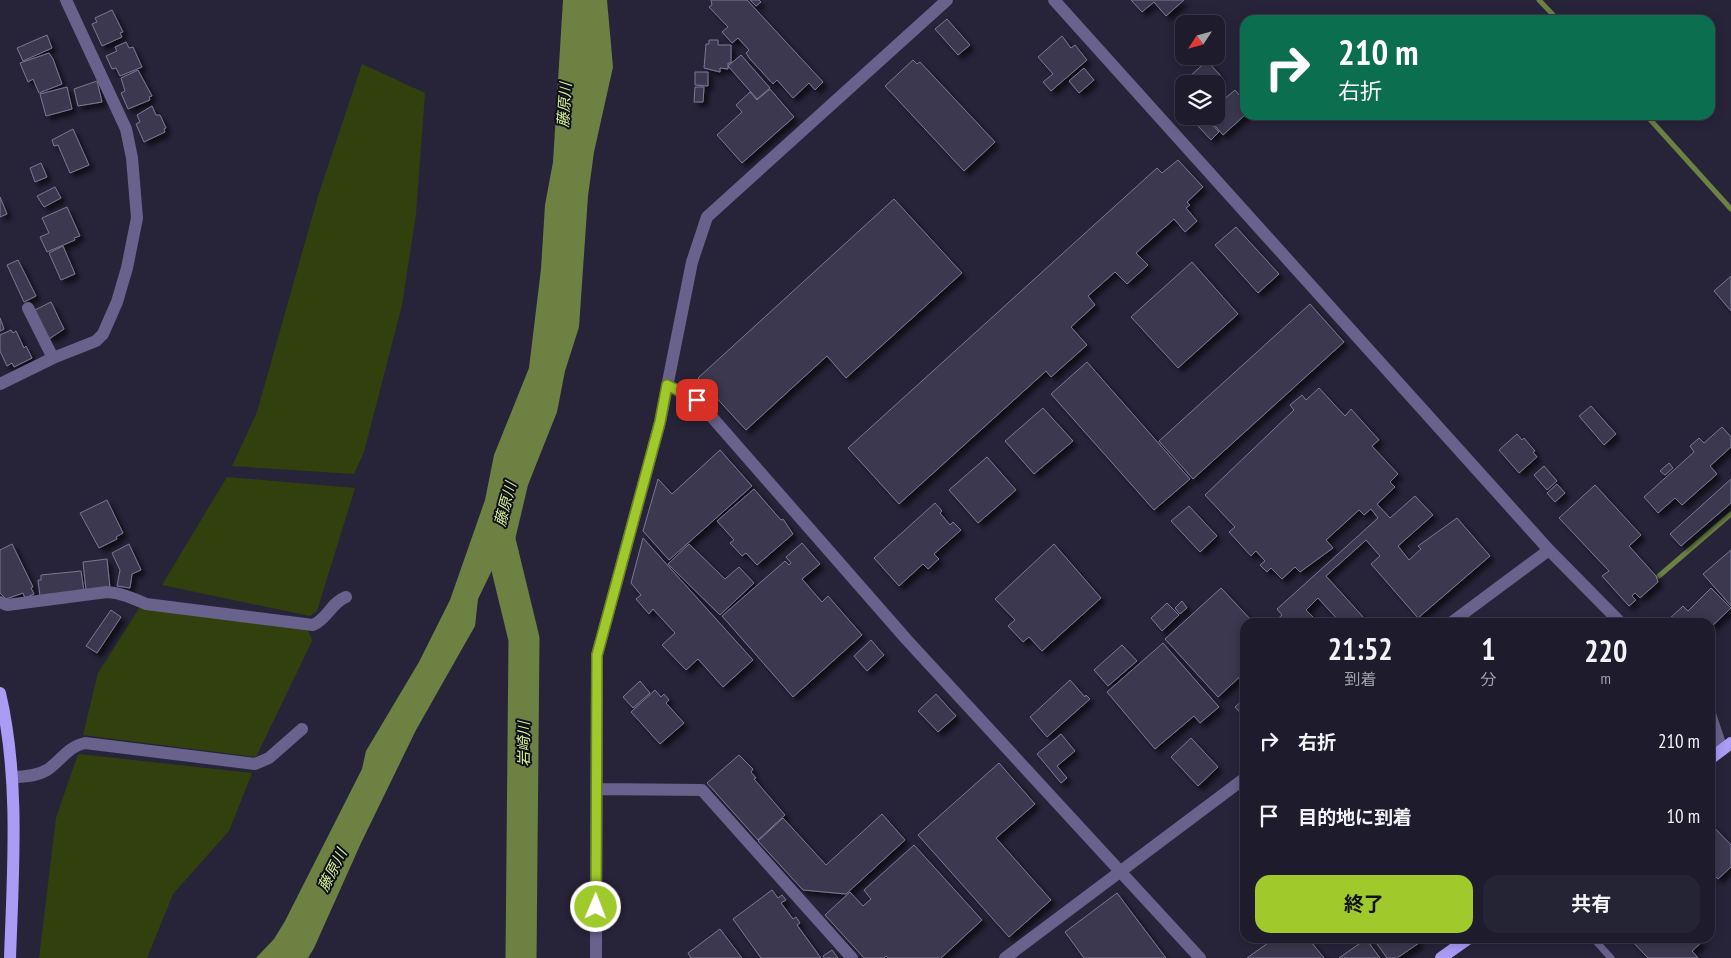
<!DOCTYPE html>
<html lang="ja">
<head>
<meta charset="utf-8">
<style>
  body { margin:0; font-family:"PT Sans Narrow","Noto Sans JP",sans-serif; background:#252434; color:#f1f3f6; height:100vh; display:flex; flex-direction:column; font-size:19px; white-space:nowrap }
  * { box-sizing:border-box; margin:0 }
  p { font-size:16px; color:#a0a1a9 }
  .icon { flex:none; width:28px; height:28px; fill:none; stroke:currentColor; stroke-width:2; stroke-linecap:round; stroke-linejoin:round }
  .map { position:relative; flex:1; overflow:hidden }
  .details { position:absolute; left:1240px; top:618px; width:475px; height:325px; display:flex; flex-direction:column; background:#1d1b2c; border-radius:15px; box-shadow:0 2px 12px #0003,0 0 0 1px #3b3948 }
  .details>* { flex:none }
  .top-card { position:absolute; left:1240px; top:15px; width:475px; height:105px; border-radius:15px; box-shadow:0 2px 12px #0003,0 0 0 1px #3b3948; background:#0b6e4f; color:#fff; overflow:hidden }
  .needle { width:32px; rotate:234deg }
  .buttons { position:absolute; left:1175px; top:15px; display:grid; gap:10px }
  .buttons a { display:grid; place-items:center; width:50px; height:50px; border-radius:10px; background:#1d1b2c; box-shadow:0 2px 12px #0003,0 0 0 1px #3b3948; font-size:25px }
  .pin { position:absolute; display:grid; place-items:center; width:42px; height:42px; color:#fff; margin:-21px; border-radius:10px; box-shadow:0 2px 8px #0006 }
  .me { position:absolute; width:55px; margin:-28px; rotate:1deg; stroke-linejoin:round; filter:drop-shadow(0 0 4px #0008) }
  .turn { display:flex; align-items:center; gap:18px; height:105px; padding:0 15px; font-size:22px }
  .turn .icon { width:65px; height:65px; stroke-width:2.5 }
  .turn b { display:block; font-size:35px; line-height:42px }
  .eta { display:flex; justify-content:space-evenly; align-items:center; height:85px; text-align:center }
  .eta b { font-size:30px; font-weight:700; line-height:35px }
  .action { display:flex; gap:10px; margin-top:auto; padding:10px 15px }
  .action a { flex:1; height:58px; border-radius:15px; background:#a0c92b; color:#111; font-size:20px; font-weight:700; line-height:58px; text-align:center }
  .action a+a { background:#252434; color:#f1f3f6 }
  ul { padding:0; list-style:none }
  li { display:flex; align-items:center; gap:15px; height:75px; padding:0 15px }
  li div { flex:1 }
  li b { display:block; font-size:19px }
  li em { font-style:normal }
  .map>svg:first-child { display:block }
  .green { fill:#32400e }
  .water { fill:#6d8143 }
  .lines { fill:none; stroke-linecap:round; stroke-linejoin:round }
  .stream { stroke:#6d8143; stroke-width:5 }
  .river { stroke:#6d8143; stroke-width:31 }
  .building { fill:#3b3850; stroke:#7b7893; filter:url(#shadow) }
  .lane { stroke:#68628d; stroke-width:7 }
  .street { stroke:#68628d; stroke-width:12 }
  .primary { stroke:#aa9cf5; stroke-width:12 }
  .route-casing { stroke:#68831c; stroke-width:12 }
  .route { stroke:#a0c92b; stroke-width:9 }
  .labels { text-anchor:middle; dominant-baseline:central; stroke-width:4; stroke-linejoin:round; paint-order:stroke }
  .water-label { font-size:15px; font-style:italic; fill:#d3f297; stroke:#100f19 }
</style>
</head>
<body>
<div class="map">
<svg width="1731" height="958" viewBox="0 0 1731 958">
  <defs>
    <filter id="shadow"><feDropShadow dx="4.5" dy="4.5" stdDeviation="2.5" flood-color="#0009"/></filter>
  </defs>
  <rect width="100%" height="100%" fill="#27243a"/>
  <path class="green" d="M362 64 425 93 416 214 402 305 364 452 354 474 232 466 257 412 319 193Z
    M227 477 355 488 317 611 310 616 162 585Z
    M140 607 307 626 312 641 256 757 83 735 98 673Z
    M78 754 252 773 229 831 173 894 147 958H39L56 818Z"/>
  <path class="water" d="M563 0H607L613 67 594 152 588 196 579 327 565 371 557 412 528 485 514 544 496 562 478 599 475 626 416 730 361 843 314 948 308 958H256L274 939 285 921 362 769 366 751 419 662 450 600 485 500 494 455 529 368 541 269 545 205 553 162Z"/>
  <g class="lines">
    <path class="stream" d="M1539 0 1558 20
      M1646 115 1731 209
      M1659 576 1731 514"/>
    <path class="river" d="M498 532 524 639 521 958"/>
  </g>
  <path class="building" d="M711 0H747L823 82 815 90 809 83 793 98 777 80 773 84 750 59 746 53 749 50 738 38 732 43 722 32 728 27 709 7 712 5Z
    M750 0H759L761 2 756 6Z
    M1131 0H1184L1166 16 1154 2 1142 12Z
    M112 10 123 32 120 33 122 37 102 46 92 24 97 22 95 18Z
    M947 19 970 45 958 55 935 29Z
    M47 35 52 48 23 61 17 48Z
    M1062 36 1071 48 1075 45 1087 60 1051 91 1043 82 1053 74 1038 57Z
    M709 40H718V45H731V63H728V69L720 68V72L704 68 706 44H709Z
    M126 42 129 48 133 47 142 67 120 76 116 68 112 69 106 56 117 51 115 47Z
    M49 53 53 59 62 84 39 93 33 79 28 82 20 63Z
    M741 55 770 88 757 99 728 66Z
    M913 60 917 64 920 62 995 142 964 171 885 86Z
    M1207 61 1221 76 1212 84H1197L1190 76Z
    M1084 68 1094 80 1079 93 1069 81Z
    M138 70 152 96 149 97 150 100 128 109 121 93 125 91 121 78Z
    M695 72H708V86L695 85Z
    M97 81 102 102 78 106 74 89Z
    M67 87 72 109 46 116 40 94Z
    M695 87H704L703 102H694Z
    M770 89 794 117 742 163 717 135 742 112 736 105 750 92 757 100Z
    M1235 90 1245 102V115L1223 135 1210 120 1216 116V106Z
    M152 106 156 115H160L166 128 164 129 165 132 144 142 136 124 140 122 137 115Z
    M1206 118 1219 132 1211 140 1198 126Z
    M73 129 89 165 70 173 58 145 54 146 52 140Z
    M1178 160 1203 187 1187 202 1190 205 1186 208 1197 221 1185 232 1174 219 1136 253 1148 265 1127 284 1115 272 1088 296 1095 305 1071 327 1087 345 1051 377 1046 371 899 504 848 448 1157 168 1162 173Z
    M41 163 47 177 35 182 30 168Z
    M55 187 61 198 44 207 37 196Z
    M0 197 7 214 0 217Z
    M894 199 962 273 846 378 827 356 746 430 698 378Z
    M67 207 80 236 74 238 75 240 47 252 40 237 49 233 42 218Z
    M1236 227 1279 274 1258 293 1215 245Z
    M63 246 75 274 61 280 49 253Z
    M18 260 36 296 24 302 7 265Z
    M1192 262 1238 314 1178 368 1131 317Z
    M1731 276V311L1714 291Z
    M51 302 64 329 49 339 35 310Z
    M1310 304 1344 342 1193 479 1159 441Z
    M0 318 4 329 0 331Z
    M11 330 13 333 16 331 24 348 26 346 32 358 14 367 12 363 7 366 0 351V335Z
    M1087 362 1190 479 1154 510 1051 394Z
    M1319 388 1345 416 1351 409 1379 440 1372 446 1398 474 1390 482 1395 487 1377 504 1390 518 1415 496 1433 515 1398 546 1409 560 1421 549 1418 546 1457 518 1490 556 1418 618 1371 564 1380 556 1366 540 1326 576 1364 618 1359 622H1340L1318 598 1306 610 1318 622H1274L1282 615 1277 609 1378 518 1371 509 1364 515 1359 510 1326 540 1333 548 1300 572 1295 567 1282 579 1271 568 1267 572 1260 565 1265 561 1256 551 1251 556 1229 532 1235 527 1205 495 1294 410 1290 405 1302 395 1306 400Z
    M1591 406 1616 434 1604 445 1579 416Z
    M1043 408 1073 441 1034 474 1005 441Z
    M1722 427 1731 437V447L1710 466 1717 474 1682 505 1675 498 1658 513 1644 497 1694 452 1690 446 1699 438 1704 443Z
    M1517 434 1522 440 1524 438 1535 451 1533 452 1537 457 1519 473 1499 450Z
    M720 450 752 486 669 560 643 531 658 479 672 494Z
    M987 457 1016 490 978 523 949 490Z
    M1669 463 1673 468 1665 475 1660 471Z
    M1544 466 1557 481 1547 490 1534 475Z
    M1731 479V503L1681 546 1670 534Z
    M1557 484 1565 493 1555 502 1547 493Z
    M1595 485 1641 535 1629 546 1656 576 1658 582 1640 598 1635 593 1632 596 1636 600 1629 606 1602 576 1609 571 1559 518Z
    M754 489 781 520 783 519 793 534 757 565 746 553 742 556 730 543 734 540 717 521Z
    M107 500 123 533 116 537 117 539 99 548 80 513Z
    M935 503 942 511 940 513 950 525 953 522 961 530 934 554 939 559 928 569 923 564 899 586 874 558Z
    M1189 506 1217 536 1200 552 1171 521Z
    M643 538 753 660 723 687 698 659 686 670 662 645 675 633 653 609 649 614 636 599 641 595 631 583Z
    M802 543 820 564 802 579 822 602 828 596 862 635 793 697 722 616 785 561 789 565 791 563 786 557Z
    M12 544 33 587 31 588 34 594 25 598 23 593 6 599 0 593V550Z
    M129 544 141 570 132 574 130 588 117 586 120 570 112 553Z
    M689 544 725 579 739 567 754 583 720 615 668 564Z
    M1054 544 1101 598 1042 651 1029 637 1023 642 1008 626 1015 620 995 599Z
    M1731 550V606L1703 574Z
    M107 559 110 588 86 590 83 562Z
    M81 571 84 591 40 596 38 580H41V575Z
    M1221 588 1253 622H1245V672L1218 697 1165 639Z
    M1711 588 1731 608 1710 628V622H1666L1683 606 1688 611Z
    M1182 601 1187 608 1180 614 1175 608Z
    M1167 603 1179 615 1162 631 1151 618Z
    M111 610 121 617 97 653 86 646Z
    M871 640 884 655 867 671 854 656Z
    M1163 643 1219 707 1200 723 1194 716 1155 749 1107 692Z
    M1122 645 1137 661 1108 686 1094 670Z
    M1070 680 1085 697 1086 695 1090 699 1047 737 1030 717Z
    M640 681 650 693 633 708 623 697Z
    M655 690 661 697 664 694 669 700 666 703 684 723 660 744 631 712Z
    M936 694 956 716 938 732 918 711Z
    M1245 698V716L1244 717 1235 707Z
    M1061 734 1075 751 1057 766 1067 778 1061 783 1037 754Z
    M1191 738 1218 767 1198 786 1171 757Z
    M739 755 753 769 751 772 756 778 754 779 785 815 758 840 707 783Z
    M999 763 1035 804 996 838 1051 900 1009 937 918 835Z
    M882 814 905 840 846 894 803 890 758 841 783 818 826 865Z
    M1710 823 1731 845V867L1718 879 1710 870Z
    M914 845 982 920 941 958H888L886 956 884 958H864L825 915 850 892 863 906 871 899 864 890Z
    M772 890 778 898 782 895 786 900 781 903 793 919 796 917 800 923 797 925 821 958H761L733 919Z
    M1117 893 1166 958H1084L1065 932Z
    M720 929 742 958H691L688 953Z
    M1275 938H1308L1324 958H1247Z
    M1373 938H1415L1419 943 1397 958H1387Z
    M1629 938H1691L1702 942 1692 951 1698 958H1648Z
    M1366 939 1380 958H1339Z
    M832 950 838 958H824L823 956Z"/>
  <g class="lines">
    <path class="lane" d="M1593 938 1611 958"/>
    <path class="street" d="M1054 0 1549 550 1620 622
      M28 308 53 358
      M0 384 53 358 96 341 103 334 117 302 127 268 137 218 132 158 126 129 66 0
      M667 385 697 400 907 640 1200 958
      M0 602 7 605 107 592C122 593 132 598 146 604L313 625C327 619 332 602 346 597
      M1452 622 1549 550
      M1710 714 1722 750
      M12 777C24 777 37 776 47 770 62 760 67 747 85 743L255 764 269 758 302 729
      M597 789 702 790 852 958
      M596 958 597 655 660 422 692 262 707 217 947 0
      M1005 958 1245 778"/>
    <path class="primary" d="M0 693C20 779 13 871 10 958
      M1710 759 1731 743
      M1441 958 1469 938"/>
  </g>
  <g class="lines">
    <defs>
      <path id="route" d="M596 907 597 655 660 422 667 385 697 400"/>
    </defs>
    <use href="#route" class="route-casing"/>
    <use href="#route" class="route"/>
  </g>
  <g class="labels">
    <g class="water-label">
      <text transform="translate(564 105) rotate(-86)">藤原川</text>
      <text transform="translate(505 504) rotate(-75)">藤原川</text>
      <text transform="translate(523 744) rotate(-90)">岩崎川</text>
      <text transform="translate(332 870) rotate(-63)">藤原川</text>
    </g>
  </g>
</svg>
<div class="buttons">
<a><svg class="needle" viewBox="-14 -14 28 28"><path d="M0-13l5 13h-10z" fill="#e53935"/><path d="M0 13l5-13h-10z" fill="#a0a1a9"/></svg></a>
<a><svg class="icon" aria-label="layers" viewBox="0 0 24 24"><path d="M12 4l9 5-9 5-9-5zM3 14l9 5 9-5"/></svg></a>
</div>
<div class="pin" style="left:697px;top:400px;background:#d93025"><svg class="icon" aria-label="arrive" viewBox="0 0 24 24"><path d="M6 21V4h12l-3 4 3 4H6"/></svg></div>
<svg class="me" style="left:596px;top:907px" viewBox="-20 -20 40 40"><circle r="17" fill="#a0c92b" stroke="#fff" stroke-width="3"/><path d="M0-11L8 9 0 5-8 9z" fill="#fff"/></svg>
<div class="top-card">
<div class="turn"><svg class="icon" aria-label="right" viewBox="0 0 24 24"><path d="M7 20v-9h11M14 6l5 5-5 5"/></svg><div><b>210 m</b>右折</div></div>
</div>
<section class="details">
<div class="eta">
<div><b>21:52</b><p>到着</p></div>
<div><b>1</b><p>分</p></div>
<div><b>220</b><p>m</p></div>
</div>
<ul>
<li><svg class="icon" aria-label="right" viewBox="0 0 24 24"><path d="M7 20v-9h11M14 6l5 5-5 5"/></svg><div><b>右折</b></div><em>210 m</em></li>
<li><svg class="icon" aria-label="arrive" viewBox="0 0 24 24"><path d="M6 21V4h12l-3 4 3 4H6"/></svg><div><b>目的地に到着</b></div><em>10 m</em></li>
</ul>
<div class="action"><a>終了</a><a>共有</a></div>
</section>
</div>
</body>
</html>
